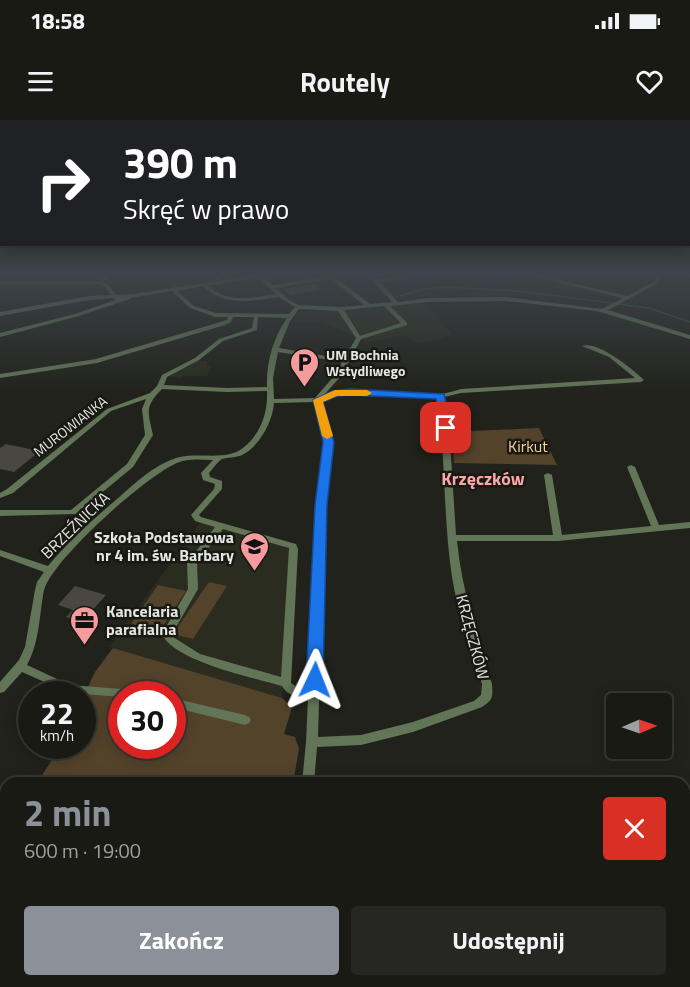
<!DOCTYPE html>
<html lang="pl">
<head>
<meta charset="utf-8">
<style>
  body { margin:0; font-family:"Titillium Web",sans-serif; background:#262722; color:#f1f3f6; height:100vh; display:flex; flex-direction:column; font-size:22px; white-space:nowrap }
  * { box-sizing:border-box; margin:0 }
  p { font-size:20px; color:#9fa1a0 }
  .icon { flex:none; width:33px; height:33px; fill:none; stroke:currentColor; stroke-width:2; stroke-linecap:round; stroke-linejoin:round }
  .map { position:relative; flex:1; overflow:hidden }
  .side { position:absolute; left:0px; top:657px; width:690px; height:210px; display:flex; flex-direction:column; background:#191a14; border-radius:18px 18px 0 0; box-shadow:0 3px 15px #0003,0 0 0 2px #373834 }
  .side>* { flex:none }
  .hud { position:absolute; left:0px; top:0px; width:690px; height:126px; box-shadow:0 3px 15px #0003,0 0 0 2px #373834; background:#202124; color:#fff; overflow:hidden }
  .needle { width:39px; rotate:88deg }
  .controls { position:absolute; left:606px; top:573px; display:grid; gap:12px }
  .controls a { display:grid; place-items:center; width:66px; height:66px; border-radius:6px; background:#191a14; box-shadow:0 3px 15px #0003,0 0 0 2px #373834; font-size:30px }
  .speed { position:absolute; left:18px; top:561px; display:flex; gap:12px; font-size:30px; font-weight:700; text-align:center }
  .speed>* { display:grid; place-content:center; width:78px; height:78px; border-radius:50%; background:#191a14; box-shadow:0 3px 15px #0003,0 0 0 2px #373834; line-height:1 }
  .speed small { font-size:15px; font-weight:400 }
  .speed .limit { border:9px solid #d22; background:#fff; color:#111 }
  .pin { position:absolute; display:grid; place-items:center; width:51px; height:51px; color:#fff; margin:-26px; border-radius:12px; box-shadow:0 3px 9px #0006 }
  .me { position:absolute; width:66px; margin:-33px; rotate:2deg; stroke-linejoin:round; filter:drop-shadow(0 0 4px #0008) }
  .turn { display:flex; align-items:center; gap:21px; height:126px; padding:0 24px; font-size:27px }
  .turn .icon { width:78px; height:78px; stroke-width:2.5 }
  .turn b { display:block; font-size:42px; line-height:51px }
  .round { display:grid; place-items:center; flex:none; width:63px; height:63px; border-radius:6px; background:#262722 }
  .head { display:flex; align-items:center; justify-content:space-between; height:102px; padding:0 24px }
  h1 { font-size:36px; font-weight:700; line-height:45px; color:#8c9099 }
  .action { display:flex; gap:12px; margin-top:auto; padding:12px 24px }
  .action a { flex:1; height:69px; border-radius:6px; background:#8c9099; color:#fff; font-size:24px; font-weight:700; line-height:69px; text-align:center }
  .action a+a { background:#262722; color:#f1f3f6 }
  .status { display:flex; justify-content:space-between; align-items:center; height:42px; padding:0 30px; background:#191a14; direction:ltr }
  .status svg { height:16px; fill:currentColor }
  header { display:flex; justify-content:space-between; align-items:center; height:78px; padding:0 24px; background:#191a14; font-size:27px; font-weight:700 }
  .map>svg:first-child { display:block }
  .built { fill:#2a2c1f }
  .green { fill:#54432b; fill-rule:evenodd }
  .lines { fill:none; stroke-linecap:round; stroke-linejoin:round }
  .stream { stroke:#34563f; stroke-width:1.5 }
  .building { fill:#49473f }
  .minor { fill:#627557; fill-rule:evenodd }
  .major { fill:#a2cb8b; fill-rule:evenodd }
  .route { fill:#1a73e8; stroke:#114b97; stroke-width:1.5 }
  .slow { fill:#f59e0b }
  .labels { text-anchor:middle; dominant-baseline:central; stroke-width:5; stroke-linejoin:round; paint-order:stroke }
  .far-poi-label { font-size:14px; font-weight:bold; fill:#e5e6e1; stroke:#181912; text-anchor:start }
  .far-street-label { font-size:14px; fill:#e5e6e1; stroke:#181912 }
  .park-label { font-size:16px; fill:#f7cf97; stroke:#181912 }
  .street-label { font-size:16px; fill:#e5e6e1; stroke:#181912 }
  .poi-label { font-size:16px; font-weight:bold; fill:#e5e6e1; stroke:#181912; text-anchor:end }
  .neighbourhood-label { font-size:18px; font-weight:bold; fill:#fba7a9; stroke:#181912 }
</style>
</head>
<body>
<div class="status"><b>18:58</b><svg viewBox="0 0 49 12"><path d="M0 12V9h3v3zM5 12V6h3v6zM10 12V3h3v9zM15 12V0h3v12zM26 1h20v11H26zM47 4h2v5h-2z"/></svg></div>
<header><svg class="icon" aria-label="menu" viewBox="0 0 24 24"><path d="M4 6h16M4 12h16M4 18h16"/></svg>Routely<svg class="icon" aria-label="heart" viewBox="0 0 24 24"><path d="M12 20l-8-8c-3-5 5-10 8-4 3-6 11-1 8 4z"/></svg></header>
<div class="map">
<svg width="690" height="867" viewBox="0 0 690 867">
  <rect width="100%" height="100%" fill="#21221b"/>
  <path class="built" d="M423 181 452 214 444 218 418 223 404 215 369 222 320 202 292 203 299 192 304 191 344 190Z
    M197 240 207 241V246H211L207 256H183L181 258 168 256Z
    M203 399 293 424 282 578 109 527Z"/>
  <path class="green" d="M539 308 557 345 454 343 451 312Z
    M209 462 227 466 193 519 173 514Z
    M158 465 186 471 160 511 131 504Z
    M113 528 282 578 292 587 284 614 295 617 299 629 293 663H37L61 626H82L83 577 95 552ZM122 574H172V626H122Z
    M6 700V759H0V707Z"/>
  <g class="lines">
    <path class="stream" d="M162 153 177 168
      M396 177 424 169 445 167 518 171 649 188 690 202"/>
  </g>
  <path class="building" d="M315 164 320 170 291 175 283 169Z
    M6 324 40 331 14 352 0 349V328Z
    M75 466 106 475 82 502 66 497 73 490 58 485Z"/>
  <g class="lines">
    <path class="minor" d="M121 153 110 156 104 162 108 164 116 175 133 174 217 161 209 153H214L222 160 259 153 273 165 327 156 324 153H330L370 184 392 182 374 162 362 153H368L377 159 404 156 401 153H407L410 157V158L380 162 398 182 429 178 506 177 602 189 623 178 518 153H529L627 176 653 162 659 153H664L657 164 608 190 690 215V219L597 191 506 181 429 182 390 186 407 203V205L361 219 341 256 324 275C353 263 405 275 438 274 445 274 454 271 461 269L635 258 609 237 582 226C597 220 633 249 644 260L641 262 461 273 444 277 450 321 456 415H553L544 355 548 353 552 355 562 415 651 406 627 347 631 345 635 347 659 405 690 402V408L558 421H457C462 471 477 517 492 564 493 578 493 579 482 587L413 612 361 625 317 627 314 663H302L306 622 308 578C298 577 287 576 282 566 254 558 173 541 162 514L188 469 187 443 215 407 195 401 191 395 214 369 215 364 203 360 201 353 213 340C201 340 188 338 177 343 146 356 53 439 44 470 39 496 40 521 27 545L70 565 134 570 138 571 139 574H122V577L69 573 22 552 4 572 0 573V562L19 540 25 527 35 470 37 462 44 452 0 436V430L48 446C68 422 92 400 117 379 134 364 154 345 176 338 197 331 225 342 243 328 261 314 268 292 267 271L227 272 162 269C144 287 148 292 153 315L133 347 76 394 0 396V390H71L127 344 145 315 142 289 146 279 111 291 13 373 0 378V373L7 369 107 289 150 273 157 266 162 255 195 238 219 219 252 208 254 197H233L231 202 225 205 97 243 0 258V254L96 239 227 200 228 197H215L190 188 172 171 130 178V179L79 196 0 217V213L75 194 115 180 113 178 89 180 0 196V192L89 176 111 175 104 166 100 165H0V161H100L106 154ZM258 158 276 174C251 178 229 184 208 166ZM330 159 364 185 340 187 299 185 289 180 276 168ZM203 166C224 187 252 181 279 177L295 187 289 194 216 193 194 186 177 171ZM384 186 401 203 360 216 344 190ZM299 189 338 191 356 218 344 239 279 228 290 201ZM258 197 287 198C273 218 266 243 267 267L227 268 164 265 167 257 199 240 223 221 257 210ZM278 232 342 242 335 255 315 278 274 279 273 258ZM351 274 437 278C446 337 443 398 452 457 458 494 470 529 482 564L481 575 474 581 413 602 361 615 318 617 325 385 332 322 322 281 336 275ZM315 282 324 322 317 385 309 569 298 568 291 563 298 429 296 424 201 397 199 395 222 369V361L210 357 209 353C213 349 218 341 222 339 228 337 236 338 242 335 259 327 273 301 274 283ZM223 409 289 428 281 557 200 534 173 517 172 514 198 469 197 443Z
      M676 153 690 155V157L676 154Z
      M172 578 245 595 249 597 251 600 249 603 245 605 172 587Z
      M258 861H274L273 867H257Z
      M420 861H436L434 867H418Z
      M561 861H577L579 867H563Z"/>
    <path class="major" d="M0 782H6V800H0Z
      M684 823 690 825V845L684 843Z"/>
  </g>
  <linearGradient id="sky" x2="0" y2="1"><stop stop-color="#12130f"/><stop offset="0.56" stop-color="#3d444a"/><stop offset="1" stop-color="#3d444a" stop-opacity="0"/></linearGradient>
  <rect width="690" height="275" fill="url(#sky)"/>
  <path class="route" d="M351 269 444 274 452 308 446 311 441 308 436 279 351 275 337 276 323 282 334 322 327 385 323 560 321 565 315 567 309 565 306 560 315 385 323 322 313 280 332 271Z"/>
  <path class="slow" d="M335 270H367L372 273 367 276H337L323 282 333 316 327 319 322 316 313 280Z"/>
  <defs>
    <symbol id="parking-pin" viewBox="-11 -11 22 30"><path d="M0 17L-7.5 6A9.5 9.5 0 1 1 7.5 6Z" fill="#f59b9e" stroke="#181912"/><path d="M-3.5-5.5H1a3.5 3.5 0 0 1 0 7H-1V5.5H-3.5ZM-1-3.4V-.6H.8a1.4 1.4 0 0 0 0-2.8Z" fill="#111"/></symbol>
    <symbol id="school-pin" viewBox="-11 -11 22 30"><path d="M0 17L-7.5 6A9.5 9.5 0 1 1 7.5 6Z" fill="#f59b9e" stroke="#181912"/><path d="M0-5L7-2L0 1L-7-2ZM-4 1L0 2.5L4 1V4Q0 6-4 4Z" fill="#111"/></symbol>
    <symbol id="office-pin" viewBox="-11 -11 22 30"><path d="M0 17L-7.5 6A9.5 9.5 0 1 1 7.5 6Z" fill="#f59b9e" stroke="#181912"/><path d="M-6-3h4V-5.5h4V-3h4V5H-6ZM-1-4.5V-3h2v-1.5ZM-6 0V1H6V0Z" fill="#111"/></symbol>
  </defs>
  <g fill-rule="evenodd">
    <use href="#parking-pin" x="288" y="226" width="33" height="45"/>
    <use href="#school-pin" x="238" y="410" width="33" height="45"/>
    <use href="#office-pin" x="68" y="484" width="33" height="45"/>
  </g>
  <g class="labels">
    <g class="far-poi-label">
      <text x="326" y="234">UM Bochnia<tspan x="326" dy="16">Wstydliwego</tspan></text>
    </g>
    <g class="far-street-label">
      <text transform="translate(70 306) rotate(-38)">MUROWIANKA</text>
    </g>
    <g class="park-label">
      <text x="528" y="326">Kirkut</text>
    </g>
    <g class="street-label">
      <text transform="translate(75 405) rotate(-44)">BRZEŹNICKA</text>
      <text transform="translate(473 517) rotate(75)">KRZĘCZKÓW</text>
    </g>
    <g class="poi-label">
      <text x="234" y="417">Szkoła Podstawowa<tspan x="234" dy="18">nr 4 im. św. Barbary</tspan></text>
      <text x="106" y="491" text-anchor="start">Kancelaria<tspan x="106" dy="18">parafialna</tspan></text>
    </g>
    <g class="neighbourhood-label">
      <text x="483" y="358">Krzęczków</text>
    </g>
  </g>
</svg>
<div class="controls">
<a><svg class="needle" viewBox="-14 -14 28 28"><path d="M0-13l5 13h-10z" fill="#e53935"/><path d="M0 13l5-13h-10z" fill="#9fa1a0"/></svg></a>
</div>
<div class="speed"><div>22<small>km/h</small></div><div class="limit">30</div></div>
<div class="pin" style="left:446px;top:308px;background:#d93025"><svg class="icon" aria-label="arrive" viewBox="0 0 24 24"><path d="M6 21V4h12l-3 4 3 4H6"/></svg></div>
<svg class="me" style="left:315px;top:560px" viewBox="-20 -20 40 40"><path d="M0-17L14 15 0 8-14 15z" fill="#1a73e8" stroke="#fff" stroke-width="4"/></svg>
<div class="hud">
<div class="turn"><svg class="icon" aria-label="right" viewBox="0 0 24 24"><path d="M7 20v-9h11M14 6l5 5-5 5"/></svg><div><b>390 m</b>Skręć w prawo</div></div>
</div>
<section class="side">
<div class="head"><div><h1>2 min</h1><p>600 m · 19:00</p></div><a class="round" style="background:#d93025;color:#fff"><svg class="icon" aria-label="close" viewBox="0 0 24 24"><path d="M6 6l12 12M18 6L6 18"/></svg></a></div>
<div class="action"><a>Zakończ</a><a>Udostępnij</a></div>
</section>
</div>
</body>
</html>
